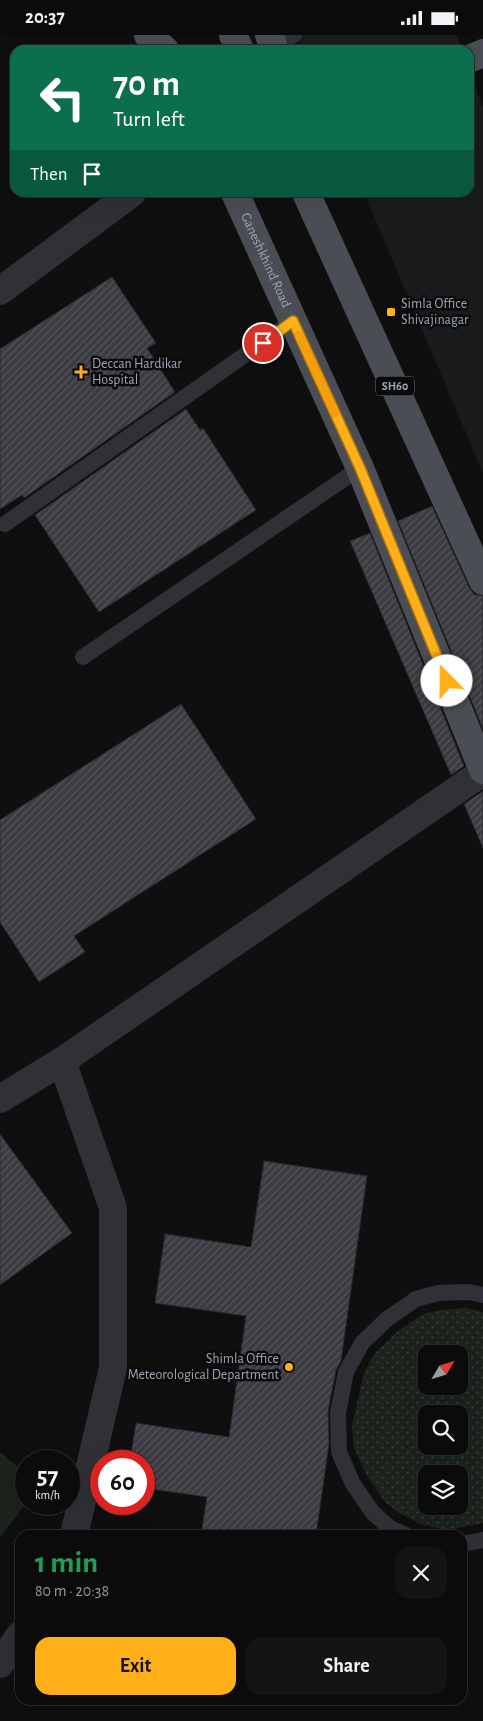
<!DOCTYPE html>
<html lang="en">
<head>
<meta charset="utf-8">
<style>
  body { margin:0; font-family:"Alegreya Sans",sans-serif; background:#141415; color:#f1f3f6; height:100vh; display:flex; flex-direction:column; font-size:19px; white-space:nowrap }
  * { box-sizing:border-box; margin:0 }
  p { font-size:16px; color:#9a9b9d }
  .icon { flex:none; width:28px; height:28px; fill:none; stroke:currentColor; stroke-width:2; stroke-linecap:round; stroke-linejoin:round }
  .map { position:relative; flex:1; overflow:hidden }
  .panel { position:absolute; left:15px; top:1495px; width:452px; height:175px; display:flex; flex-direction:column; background:#0b0b0c; border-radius:15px; box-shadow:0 5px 20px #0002,0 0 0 1px #2b2b2d }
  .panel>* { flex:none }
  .guide { position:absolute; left:10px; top:10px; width:464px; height:152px; border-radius:15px; box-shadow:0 5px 20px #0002,0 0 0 1px #2b2b2d; background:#0b6e4f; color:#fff; overflow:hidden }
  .needle { width:32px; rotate:52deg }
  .buttons { position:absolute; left:418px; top:1310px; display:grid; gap:10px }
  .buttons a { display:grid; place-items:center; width:50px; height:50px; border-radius:10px; background:#0b0b0c; box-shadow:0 5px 20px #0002,0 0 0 1px #2b2b2d; font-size:25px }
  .speed { position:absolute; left:15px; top:1415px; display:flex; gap:10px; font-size:25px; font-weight:700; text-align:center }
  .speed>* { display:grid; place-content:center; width:65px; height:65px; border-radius:50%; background:#0b0b0c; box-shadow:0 5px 20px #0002,0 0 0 1px #2b2b2d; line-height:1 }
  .speed small { font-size:12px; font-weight:400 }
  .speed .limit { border:8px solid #d22; background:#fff; color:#111 }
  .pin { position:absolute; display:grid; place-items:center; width:42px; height:42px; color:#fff; margin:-21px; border:2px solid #fff; border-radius:50%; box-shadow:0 1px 5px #0007 }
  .me { position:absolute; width:55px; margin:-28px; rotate:338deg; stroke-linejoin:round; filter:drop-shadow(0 0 4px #0008) }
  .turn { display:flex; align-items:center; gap:18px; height:105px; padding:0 20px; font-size:22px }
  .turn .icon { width:65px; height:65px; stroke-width:2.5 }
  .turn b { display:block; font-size:35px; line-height:42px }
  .then { display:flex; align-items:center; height:48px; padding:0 20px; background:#0003; gap:10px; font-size:19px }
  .round { display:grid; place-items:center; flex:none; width:52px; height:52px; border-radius:15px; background:#141415 }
  .headline { display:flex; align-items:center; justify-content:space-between; height:85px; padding:0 20px }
  h1 { font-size:30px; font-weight:700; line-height:38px; color:#1e9e55 }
  .primary-button { display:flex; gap:10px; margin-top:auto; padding:10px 20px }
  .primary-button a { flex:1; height:58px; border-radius:15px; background:#ffb018; color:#111; font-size:20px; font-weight:700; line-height:58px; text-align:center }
  .primary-button a+a { background:#141415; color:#f1f3f6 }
  .status { display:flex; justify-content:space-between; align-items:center; height:35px; padding:0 25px; background:#0b0b0c; direction:ltr }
  .status svg { height:14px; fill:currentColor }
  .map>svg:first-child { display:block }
  .built { fill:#1a1b1d }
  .green { fill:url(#green-dots); fill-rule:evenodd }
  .pitch { fill:#1b231c }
  .building { fill:url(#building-hatch); stroke:#29292d }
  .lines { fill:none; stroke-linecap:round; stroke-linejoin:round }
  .service { stroke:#303136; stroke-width:16 }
  .minor { stroke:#303136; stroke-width:28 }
  .primary { stroke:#4b4d55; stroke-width:28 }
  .route-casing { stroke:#a67210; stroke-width:12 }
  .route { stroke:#ffb018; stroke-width:9 }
  .slow { stroke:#f59e0b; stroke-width:9 }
  .poi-dot { fill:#ffb018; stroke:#0a0a0b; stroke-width:2 }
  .labels { text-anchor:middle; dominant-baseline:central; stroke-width:5; stroke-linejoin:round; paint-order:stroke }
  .shield { fill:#0a0a0b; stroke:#727681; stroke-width:1 }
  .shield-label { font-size:12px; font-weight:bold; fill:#9ea5b3 }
  .street-label { font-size:14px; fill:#9ea5b3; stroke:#0a0a0b }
  .poi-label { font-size:14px; fill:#9ea5b3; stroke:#0a0a0b; text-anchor:start }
</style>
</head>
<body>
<div class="status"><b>20:37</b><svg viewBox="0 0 49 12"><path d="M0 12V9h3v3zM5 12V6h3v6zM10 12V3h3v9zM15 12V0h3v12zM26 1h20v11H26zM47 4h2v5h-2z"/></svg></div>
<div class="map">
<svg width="483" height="1686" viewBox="0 0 483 1686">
  <defs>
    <pattern id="green-dots" width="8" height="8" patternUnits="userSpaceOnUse" patternTransform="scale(1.25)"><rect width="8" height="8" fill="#1b231c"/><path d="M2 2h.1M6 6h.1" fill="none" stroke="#39403b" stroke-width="1.8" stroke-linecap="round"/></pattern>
    <pattern id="building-hatch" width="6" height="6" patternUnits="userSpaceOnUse" patternTransform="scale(1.25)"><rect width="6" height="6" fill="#3b3c41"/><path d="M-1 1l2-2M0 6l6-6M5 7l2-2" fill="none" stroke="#54555a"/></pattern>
  </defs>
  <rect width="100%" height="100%" fill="#0f0f10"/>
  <path class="built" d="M298 0H457L462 15H304Z
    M469 33 483 73V438L364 158H469Z"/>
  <path class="green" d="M466 1273 483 1277V1488L447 1495 423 1490 399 1478 385 1467 367 1441 354 1413 352 1390 364 1338 375 1318 397 1297 423 1279 440 1275ZM426 1319H459V1351H426ZM426 1379H459V1411H426ZM426 1439H459V1471H426Z"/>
  <path class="pitch" d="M0 1417 26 1438V1469L0 1502Z"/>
  <path class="building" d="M112 242 156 308 147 313 175 357 24 463 22 460 0 474V314Z
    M186 374 200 395 203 393 256 475 99 577 35 480Z
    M432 471 469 552 474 559 483 561V694L398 486Z
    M370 498 464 731 451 740 350 506Z
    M181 669 256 784 74 901 85 917 39 947 0 887V785Z
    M483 756V813L464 769Z
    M0 1099 72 1198 0 1250Z
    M264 1126 367 1141 341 1326 336 1335 328 1376 329 1409 316 1500H201L207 1462 144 1453V1426H130L136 1388 229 1402 246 1281 155 1268 165 1199 251 1212Z"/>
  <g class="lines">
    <path class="service" d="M273 9 294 0
      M5 489 293 286
      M83 622 360 433
      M406 1500 390 1493 373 1478 353 1449 339 1417 338 1378 346 1337 362 1308 387 1284 416 1264 438 1258 468 1257 483 1260
      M462 1509 483 1505"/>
    <path class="minor" d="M0 256 132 158
      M62 1026 113 1173V1333L74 1500
      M0 1064 62 1026 483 737
      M0 1629 20 1600"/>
    <g class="primary">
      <path d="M148 0 165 15"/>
      <path d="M233 0 240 15"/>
      <path d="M269 0 273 9 274 15"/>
      <path d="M469 24 483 18"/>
      <path id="s1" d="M235 158 360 433 483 735"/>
      <path d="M306 158 483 546"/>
    </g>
  </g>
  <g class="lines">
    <defs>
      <path id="route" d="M263 308 293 286 360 433 447 646"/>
    </defs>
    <use href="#route" class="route-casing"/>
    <use href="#route" class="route"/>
    <path class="slow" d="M299 300 335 378"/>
  </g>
  <g class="poi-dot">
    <rect x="386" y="272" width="10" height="10" rx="2.5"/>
    <path d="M78.5 329.5h5v5h5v5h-5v5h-5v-5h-5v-5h5z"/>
    <circle cx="289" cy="1332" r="5"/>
  </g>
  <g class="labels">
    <rect class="shield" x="376" y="341.5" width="38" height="19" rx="4"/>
    <g class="shield-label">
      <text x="395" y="351">SH60</text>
    </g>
    <g class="street-label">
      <text stroke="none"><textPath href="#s1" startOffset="74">Ganeshkhind Road</textPath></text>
    </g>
    <g class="poi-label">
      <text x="401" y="269">Simla Office<tspan x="401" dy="16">Shivajinagar</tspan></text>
      <text x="92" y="329">Deccan Hardikar<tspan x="92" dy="16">Hospital</tspan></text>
      <text x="279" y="1324" text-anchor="end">Shimla Office<tspan x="279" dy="16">Meteorological Department</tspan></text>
    </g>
  </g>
</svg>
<div class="buttons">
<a><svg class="needle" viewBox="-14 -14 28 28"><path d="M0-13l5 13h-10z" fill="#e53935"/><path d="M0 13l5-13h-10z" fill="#9a9b9d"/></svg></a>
<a><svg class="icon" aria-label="search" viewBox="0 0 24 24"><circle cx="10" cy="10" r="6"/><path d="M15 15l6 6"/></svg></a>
<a><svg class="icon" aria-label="layers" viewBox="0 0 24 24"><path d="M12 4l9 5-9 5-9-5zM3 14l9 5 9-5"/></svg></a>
</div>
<div class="speed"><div>57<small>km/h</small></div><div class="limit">60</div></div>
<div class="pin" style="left:263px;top:308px;background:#d93025"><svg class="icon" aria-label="arrive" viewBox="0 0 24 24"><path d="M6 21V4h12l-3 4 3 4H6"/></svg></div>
<svg class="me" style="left:447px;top:646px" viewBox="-20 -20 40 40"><circle r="19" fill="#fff"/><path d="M0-13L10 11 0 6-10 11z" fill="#ffb018"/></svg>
<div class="guide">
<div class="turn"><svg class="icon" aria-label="left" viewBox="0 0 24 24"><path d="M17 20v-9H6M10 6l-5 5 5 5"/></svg><div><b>70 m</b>Turn left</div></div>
<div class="then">Then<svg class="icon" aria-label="arrive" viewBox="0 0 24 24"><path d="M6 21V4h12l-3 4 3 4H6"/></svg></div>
</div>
<section class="panel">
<div class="headline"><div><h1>1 min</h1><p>80 m · 20:38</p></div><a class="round"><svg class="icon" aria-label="close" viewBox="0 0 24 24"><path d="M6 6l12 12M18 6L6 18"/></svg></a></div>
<div class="primary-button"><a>Exit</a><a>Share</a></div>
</section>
</div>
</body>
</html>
